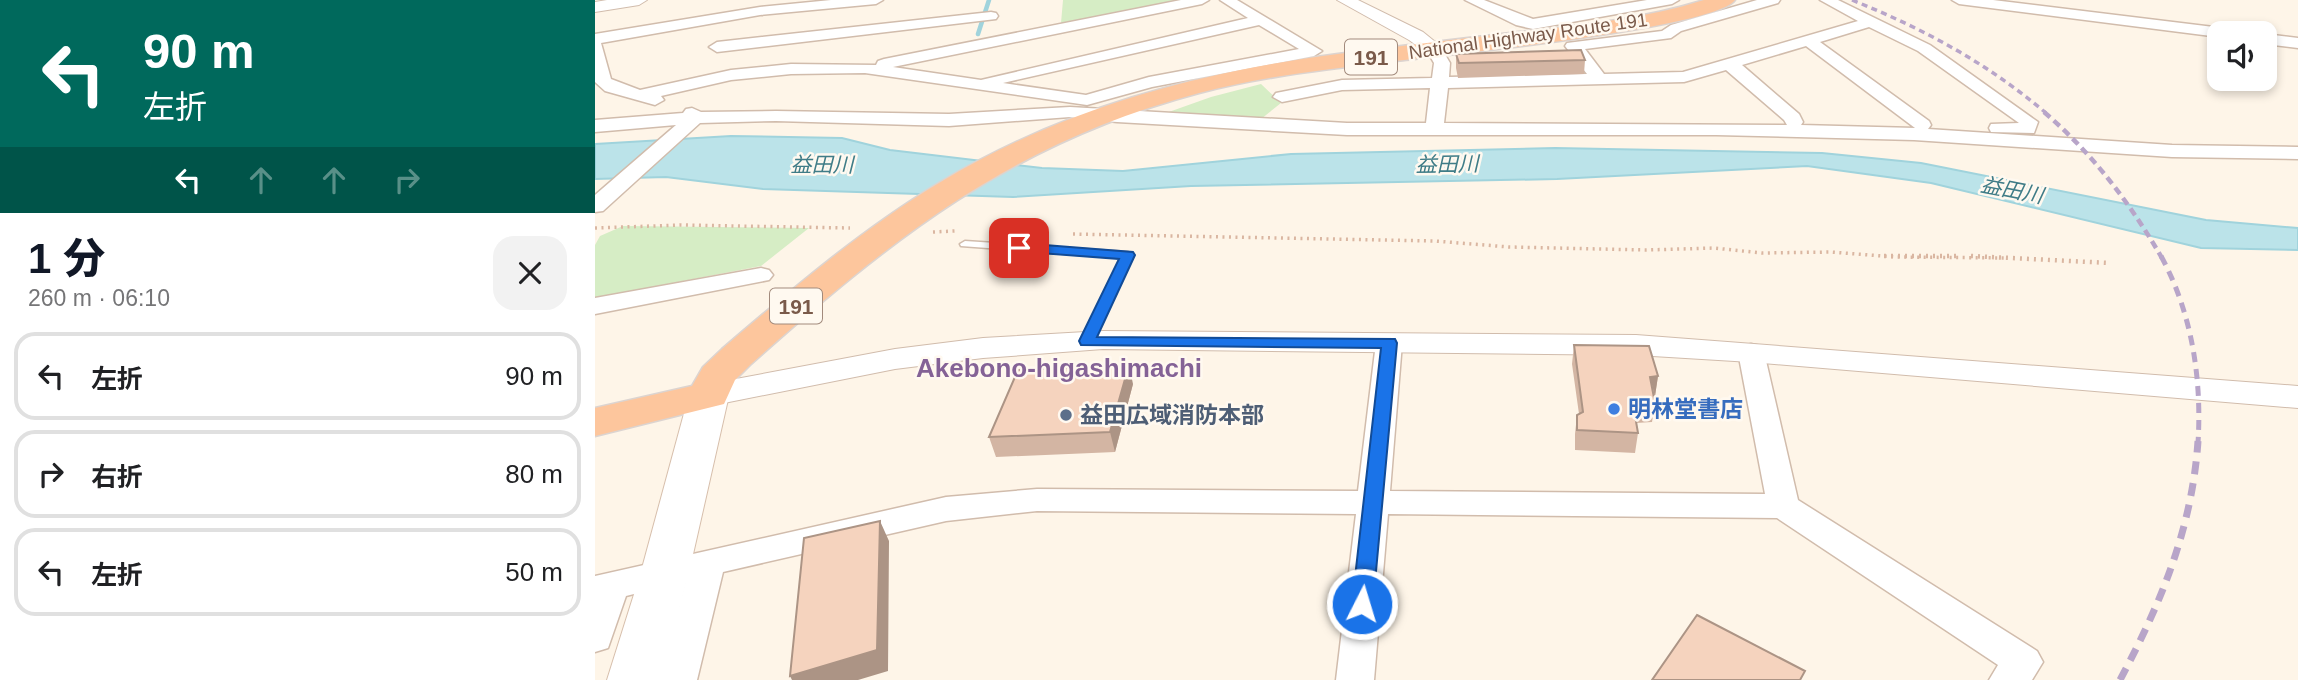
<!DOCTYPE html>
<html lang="ja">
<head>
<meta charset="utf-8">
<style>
  body { margin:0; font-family:Helvetica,"Noto Sans JP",sans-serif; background:#f2f2f2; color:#202124; height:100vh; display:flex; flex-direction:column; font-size:26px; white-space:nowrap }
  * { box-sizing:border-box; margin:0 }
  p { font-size:23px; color:#757577 }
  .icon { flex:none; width:38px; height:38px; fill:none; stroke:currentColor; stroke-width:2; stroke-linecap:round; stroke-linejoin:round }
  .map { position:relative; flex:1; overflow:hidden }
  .panel { display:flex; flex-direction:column; background:#fff; width:595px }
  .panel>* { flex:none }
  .top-card { background:#00695c; color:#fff; overflow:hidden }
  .buttons { position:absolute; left:1612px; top:21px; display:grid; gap:14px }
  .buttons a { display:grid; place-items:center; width:70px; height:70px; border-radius:14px; background:#fff; box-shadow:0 4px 10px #0003; font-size:35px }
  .pin { position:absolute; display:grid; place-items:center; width:60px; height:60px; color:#fff; margin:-30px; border-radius:14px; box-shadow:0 4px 10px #0006 }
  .me { position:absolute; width:77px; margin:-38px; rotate:5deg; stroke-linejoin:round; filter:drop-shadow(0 0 5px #0008) }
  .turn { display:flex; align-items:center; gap:24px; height:147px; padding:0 28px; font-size:32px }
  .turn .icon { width:91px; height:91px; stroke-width:2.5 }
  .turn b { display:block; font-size:49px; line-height:60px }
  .lanes { display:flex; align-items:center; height:66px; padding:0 28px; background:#0003; justify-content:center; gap:35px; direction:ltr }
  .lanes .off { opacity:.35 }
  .round { display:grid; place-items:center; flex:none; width:74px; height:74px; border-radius:21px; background:#f2f2f2 }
  .overview { display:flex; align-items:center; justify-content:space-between; height:119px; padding:0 28px }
  h1 { font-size:42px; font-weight:800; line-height:52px; color:#111827 }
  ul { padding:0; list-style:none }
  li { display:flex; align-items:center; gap:21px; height:88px; margin:0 14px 10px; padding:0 14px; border:4px solid #e0e0e0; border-radius:21px }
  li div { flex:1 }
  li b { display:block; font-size:26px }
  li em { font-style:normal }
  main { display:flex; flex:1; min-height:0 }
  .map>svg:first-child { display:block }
  .green { fill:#d6edc5 }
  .water { fill:#bbe3e9; stroke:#a0d3dc; stroke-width:2 }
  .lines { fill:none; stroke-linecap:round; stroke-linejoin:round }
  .stream { stroke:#a0d3dc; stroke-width:4.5 }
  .service-casing { stroke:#d1bcac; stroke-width:3 }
  .minor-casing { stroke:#d1bcac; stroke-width:3 }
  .tertiary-casing { stroke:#d1bcac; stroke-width:2 }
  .secondary-casing { stroke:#d7bfac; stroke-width:2 }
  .trunk-casing { stroke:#dcd4d0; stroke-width:3 }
  .path-far1 { stroke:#dab6a1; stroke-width:3.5; stroke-dasharray:2 4.5; stroke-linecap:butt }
  .path { stroke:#dab6a1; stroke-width:4.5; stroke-dasharray:2 5; stroke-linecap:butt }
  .service { fill:#fff; fill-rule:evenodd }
  .minor { fill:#fff; fill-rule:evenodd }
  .tertiary { fill:#fff; fill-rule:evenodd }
  .secondary { fill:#fff; fill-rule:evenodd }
  .trunk { fill:#fdc69d; fill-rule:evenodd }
  .rail-far3 { stroke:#b8a5c9; stroke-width:3.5; stroke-dasharray:6 4.5; stroke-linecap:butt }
  .rail-far2 { stroke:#b8a5c9; stroke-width:4.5; stroke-dasharray:8 5; stroke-linecap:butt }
  .rail-far1 { stroke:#b8a5c9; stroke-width:5; stroke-dasharray:10 7; stroke-linecap:butt }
  .rail { stroke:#b8a5c9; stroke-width:7; stroke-dasharray:13 9; stroke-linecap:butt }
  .wall { fill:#d3b5a3 }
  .shaded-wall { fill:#ac9485 }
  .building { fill:#f5d3be; stroke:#ac9485; stroke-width:2 }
  .route { fill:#1a73e8; stroke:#114b97; stroke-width:2 }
  .shop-dot { fill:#3f7fe0; stroke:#fff9f0; stroke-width:2.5 }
  .service-dot { fill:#5c6f8a; stroke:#fff9f0; stroke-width:2.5 }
  .labels { text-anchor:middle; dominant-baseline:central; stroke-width:5; stroke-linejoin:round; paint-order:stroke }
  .far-street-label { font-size:19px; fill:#7a5a4a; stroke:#fff9f0 }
  .shield { fill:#fff9f0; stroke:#a28a7c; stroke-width:2 }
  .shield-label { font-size:21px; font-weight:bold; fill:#7a5a4a }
  .far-water-label { font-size:21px; font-style:italic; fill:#3f7c87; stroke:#fff9f0 }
  .shop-label { font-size:23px; font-weight:bold; fill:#366cbe; stroke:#fff9f0; text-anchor:start }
  .service-label { font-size:23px; font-weight:bold; fill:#4e5e75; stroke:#fff9f0; text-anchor:start }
  .quarter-label { font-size:26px; font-weight:bold; fill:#846296; stroke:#fff9f0 }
</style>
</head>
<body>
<main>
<section class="panel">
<div class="top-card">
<div class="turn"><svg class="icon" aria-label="left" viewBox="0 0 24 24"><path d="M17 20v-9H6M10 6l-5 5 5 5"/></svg><div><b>90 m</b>左折</div></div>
<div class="lanes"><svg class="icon" aria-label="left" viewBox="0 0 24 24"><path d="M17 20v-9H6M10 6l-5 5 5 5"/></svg><svg class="icon off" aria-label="ahead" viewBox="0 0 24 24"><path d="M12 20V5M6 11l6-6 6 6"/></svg><svg class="icon off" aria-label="ahead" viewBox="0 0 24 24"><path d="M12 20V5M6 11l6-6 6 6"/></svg><svg class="icon off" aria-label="right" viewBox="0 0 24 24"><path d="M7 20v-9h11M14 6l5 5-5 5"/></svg></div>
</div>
<div class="overview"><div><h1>1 分</h1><p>260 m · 06:10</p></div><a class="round"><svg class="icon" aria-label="close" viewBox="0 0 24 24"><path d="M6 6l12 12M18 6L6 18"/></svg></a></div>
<ul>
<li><svg class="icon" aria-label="left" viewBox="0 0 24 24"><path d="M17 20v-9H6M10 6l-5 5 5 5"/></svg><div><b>左折</b></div><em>90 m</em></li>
<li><svg class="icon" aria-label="right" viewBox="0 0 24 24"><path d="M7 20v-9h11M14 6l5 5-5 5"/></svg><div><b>右折</b></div><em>80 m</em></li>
<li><svg class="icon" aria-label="left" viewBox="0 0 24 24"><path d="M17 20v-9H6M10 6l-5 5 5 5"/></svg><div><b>左折</b></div><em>50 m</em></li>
</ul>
</section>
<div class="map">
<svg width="1703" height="680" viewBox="0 0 1703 680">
  <rect width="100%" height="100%" fill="#fef5e8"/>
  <path class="green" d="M468 0H585L466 23Z
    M666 84 686 103 666 119 571 113 616 97Z
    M28 226 214 228 166 266 0 298V245L5 236Z"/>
  <path class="water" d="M136 136 247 138 295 150 447 168 528 171 696 154 960 148 1227 153 1326 163 1611 220 1703 228V250L1606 248 1336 183 1212 166 962 179 596 186 418 197 168 189 71 177 0 179V144Z"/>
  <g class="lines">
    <path class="stream" d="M383 34 394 0"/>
    <defs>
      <path id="service" d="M370 241 533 252 538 255 498 341 492 345 486 341 526 258 366 246 365 244Z"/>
      <path id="minor" d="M236 0H288L281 4 165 15 6 43 16 79 45 90 136 70 196 64 281 65 283 61 289 59 586 0H614L607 4 298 67 386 80 653 18 625 0H642L727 51 719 56 557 87 492 105 270 73 196 74 136 80 66 96 69 100 60 105 10 91 0 82V34L165 7ZM664 25 704 49 554 77 491 95 408 83Z
        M870 0H889L938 19 1052 0H1084L1077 4 938 29 921 25Z
        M1162 0H1185L1183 3 1086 31 1076 38 990 49 1009 74 1088 72 1263 21 1225 0H1243L1335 45 1443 122 1439 133 1396 132 1394 128 1396 124 1424 123 1323 51 1274 27 1225 42 1334 121 1336 125 1333 129 1577 145 1703 147V159L1577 157 1319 140 1121 135H752L522 122 475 117 354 126 181 121 105 123 8 211 0 212V195L81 125 0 132V120L88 113 91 109 97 108 106 112 181 111 354 114 475 107 752 123H831L835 88 747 90 687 102 678 97 681 93 747 80 837 78 839 63 831 49 839 44 845 46 855 63 854 77 992 74 970 46 972 43 1067 31 1076 25ZM1211 46 1320 128 1206 125 1208 122 1204 114 1147 65ZM1131 70 1189 120 1192 125 849 123 853 88 1089 82Z
        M1357 0H1398L1627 28 1635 33H1624V37L1364 4Z
        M396 12 401 13 403 16 401 19 122 52 114 47 122 42Z
        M1670 34 1703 38V48L1670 44Z
        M166 268 174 270 178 275 174 280 0 314V298Z
        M794 335 803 337 807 343 795 491 1170 494 1143 352 1147 346 1156 344 1165 346 1169 352 1203 500 1442 651 1448 662 1437 680H1394L1403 665 1182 518 793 514 779 680H741L761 514 442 511 351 521 128 572 102 680H64L91 581 31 596 13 648 0 652V576L351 497 442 489 763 491 781 343 785 337Z"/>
      <path id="tertiary" d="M12 0H52L44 5 0 12V2Z
        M742 0H763L828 32 849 49 846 53H832L814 40Z
        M508 331 1041 335 1703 386V408L1156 362 1041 355 508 349 388 358 300 369 114 406 102 403 97 395 102 387 114 384 300 349 388 338Z"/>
      <path id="secondary" d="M114 383 128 386 134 395 94 572 66 680H12L46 572 94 395 100 386Z"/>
      <path id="trunk" d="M1109 0H1140C1121 28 849 55 801 61 735 69 668 76 604 93 416 143 296 239 155 365L140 380 129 404 0 436V408L97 386 108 367 127 349C196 290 266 230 344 183 467 109 602 72 743 54 804 46 864 39 924 32 986 25 1049 19 1109 0Z"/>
    </defs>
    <use href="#service" class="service-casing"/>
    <use href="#minor" class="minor-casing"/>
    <use href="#tertiary" class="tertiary-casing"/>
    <use href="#secondary" class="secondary-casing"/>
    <use href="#trunk" class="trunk-casing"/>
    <path class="path-far1" d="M0 228 86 225 255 228
      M338 232 360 231
      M478 234 840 241 914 247 1051 250 1119 248 1167 253 1236 252 1300 257 1412 258"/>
    <path class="path" d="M1289 256H1366
      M1376 256 1515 263"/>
    <use href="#service" class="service"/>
    <use href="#minor" class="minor"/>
    <use href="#tertiary" class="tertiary"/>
    <use href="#secondary" class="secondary"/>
    <use href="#trunk" class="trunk"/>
    <path class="rail-far3" d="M1257 0C1329 29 1392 63 1451 113"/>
    <path class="rail-far2" d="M1449 112C1497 153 1535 203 1567 258"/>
    <path class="rail-far1" d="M1566 256C1597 313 1607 379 1603 443"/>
    <path class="rail" d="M1525 680C1566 603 1597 529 1603 441"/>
  </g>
  <path class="wall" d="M861 54 990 60 989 74 863 78 861 68Z
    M979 345 1063 376 1060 396V403L1057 422 1041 423 1043 433 1040 453 980 450V434L982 415 984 414 977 364Z
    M538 384 520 452 401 457 394 437Z"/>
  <path class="shaded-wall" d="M534 365 538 384 520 452 515 432Z
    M1063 376 1060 396 1055 377Z
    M285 521 294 541 293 671 263 680H197L195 676Z"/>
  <path class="building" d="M986 50 990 60 864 63 861 54Z
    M979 345 1054 346 1063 376 1055 377 1060 403 1038 404 1043 433 982 430V415L988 412Z
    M534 365 515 432 394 437 423 370Z
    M285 521 282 650 195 676 209 538Z
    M1102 615 1210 671 1205 680H1057Z"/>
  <path class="route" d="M424 243 538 252 540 255 502 337 800 339 802 343 778 604 775 610 767 612 760 610 757 604 786 348 486 345 484 341 524 259 419 251V245Z"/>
  <circle class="shop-dot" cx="1019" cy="409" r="7"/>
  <circle class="service-dot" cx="471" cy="415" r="7"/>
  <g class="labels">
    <g class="far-street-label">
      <text transform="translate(933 36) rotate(-8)">National Highway Route 191</text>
    </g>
    <g class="shield">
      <rect x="750" y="39.5" width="52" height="35" rx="5"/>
      <rect x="175" y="288.5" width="52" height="35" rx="5"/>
    </g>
    <g class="shield-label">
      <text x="776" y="57">191</text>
      <text x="201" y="306">191</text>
    </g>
    <g class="far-water-label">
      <text x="227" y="164">益田川</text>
      <text transform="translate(852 164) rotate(-1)">益田川</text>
      <text transform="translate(1417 190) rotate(11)">益田川</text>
    </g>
    <g class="shop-label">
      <text x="1033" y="409">明林堂書店</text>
    </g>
    <g class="service-label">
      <text x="485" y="415">益田広域消防本部</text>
    </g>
    <g class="quarter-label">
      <text x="464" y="368">Akebono-higashimachi</text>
    </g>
  </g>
</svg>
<div class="buttons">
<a><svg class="icon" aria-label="sound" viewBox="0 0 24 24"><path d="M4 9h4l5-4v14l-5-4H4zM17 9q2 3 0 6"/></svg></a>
</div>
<div class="pin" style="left:424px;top:248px;background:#d93025"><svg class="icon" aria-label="arrive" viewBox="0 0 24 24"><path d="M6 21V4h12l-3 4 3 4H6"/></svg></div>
<svg class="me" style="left:767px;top:604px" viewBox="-20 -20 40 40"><circle r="17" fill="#1a73e8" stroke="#fff" stroke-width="3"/><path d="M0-11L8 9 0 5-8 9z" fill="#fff"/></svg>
</div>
</main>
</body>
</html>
